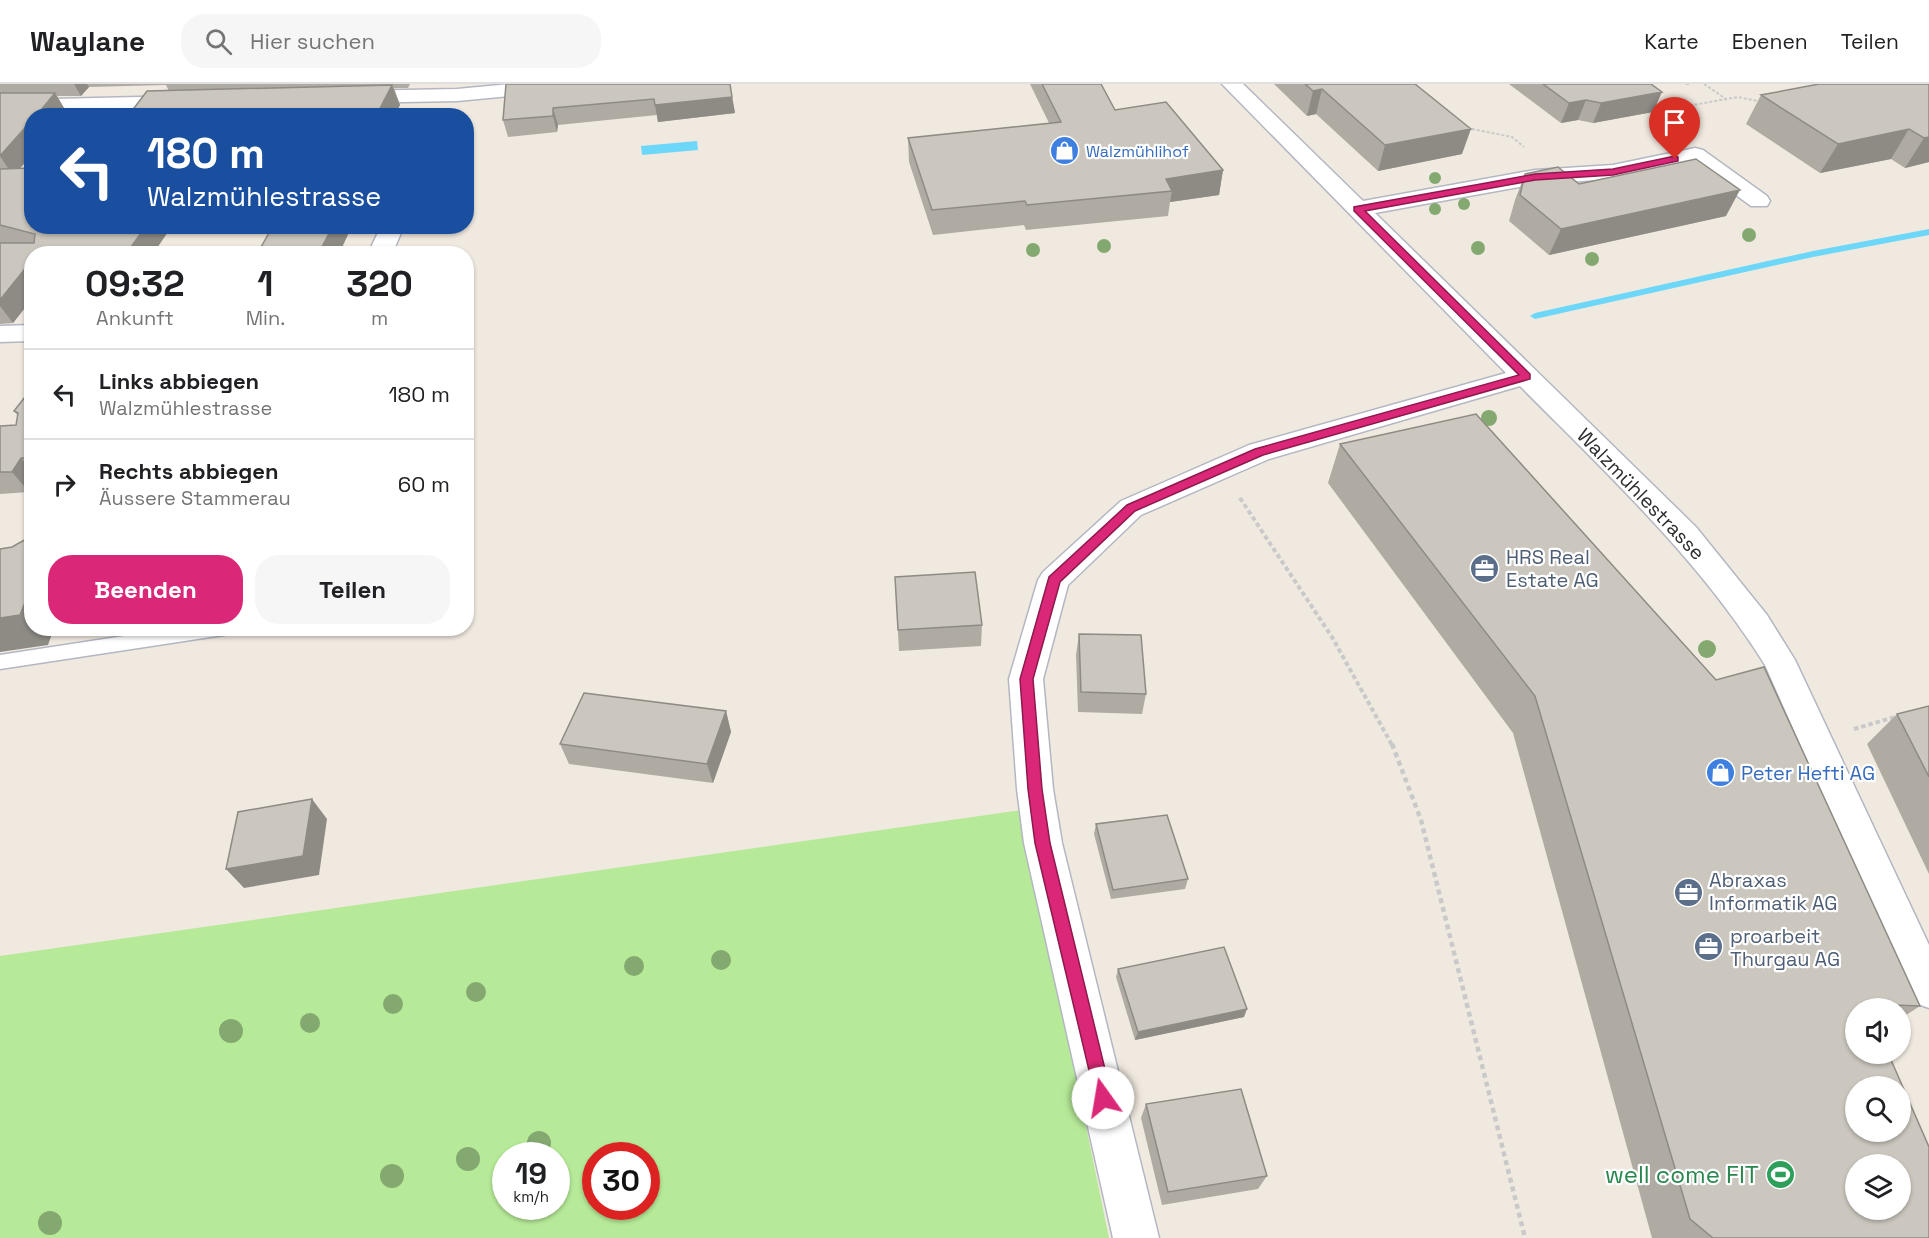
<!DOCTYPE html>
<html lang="de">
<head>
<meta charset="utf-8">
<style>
  body { margin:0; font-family:"Space Grotesk",sans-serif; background:#f6f6f6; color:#202124; height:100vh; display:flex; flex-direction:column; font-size:22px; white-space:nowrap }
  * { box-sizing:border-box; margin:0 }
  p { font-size:20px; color:#757577 }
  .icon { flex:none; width:33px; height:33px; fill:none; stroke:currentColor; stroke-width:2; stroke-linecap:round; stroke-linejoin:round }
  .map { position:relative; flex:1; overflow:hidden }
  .details { position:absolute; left:24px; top:162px; width:450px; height:390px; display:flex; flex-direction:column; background:#fff; border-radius:24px; box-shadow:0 2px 4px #0004 }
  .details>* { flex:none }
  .guide { position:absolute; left:24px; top:24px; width:450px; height:126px; border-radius:24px; box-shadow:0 2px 4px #0004; background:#1a4fa0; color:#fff; overflow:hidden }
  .controls { position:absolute; left:1845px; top:914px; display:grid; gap:12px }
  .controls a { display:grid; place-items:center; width:66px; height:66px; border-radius:50%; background:#fff; box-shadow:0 2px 4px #0004; font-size:30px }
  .speed { position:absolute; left:492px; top:1058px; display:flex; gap:12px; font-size:30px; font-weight:700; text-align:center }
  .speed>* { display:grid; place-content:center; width:78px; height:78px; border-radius:50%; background:#fff; box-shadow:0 2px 4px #0004; line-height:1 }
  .speed small { font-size:15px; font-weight:400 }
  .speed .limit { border:9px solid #d22; background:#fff; color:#111 }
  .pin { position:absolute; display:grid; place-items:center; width:51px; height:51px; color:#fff; margin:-62px -26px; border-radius:50% 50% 50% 0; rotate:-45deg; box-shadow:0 0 6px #0007 }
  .pin .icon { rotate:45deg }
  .me { position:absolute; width:66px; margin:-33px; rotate:347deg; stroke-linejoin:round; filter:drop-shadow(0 0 4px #0008) }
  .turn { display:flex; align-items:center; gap:21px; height:126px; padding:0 24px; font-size:27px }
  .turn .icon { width:78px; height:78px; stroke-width:2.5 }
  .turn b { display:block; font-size:42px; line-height:51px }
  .eta { display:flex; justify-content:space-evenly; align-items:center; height:102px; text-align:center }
  .eta b { font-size:36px; font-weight:600; line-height:42px }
  .button { display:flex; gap:12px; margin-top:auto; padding:12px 24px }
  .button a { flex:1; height:69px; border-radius:24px; background:#db2777; color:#fff; font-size:24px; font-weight:600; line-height:69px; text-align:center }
  .button a+a { background:#f6f6f6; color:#202124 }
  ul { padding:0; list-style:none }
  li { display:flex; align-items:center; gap:18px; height:90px; padding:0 24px; border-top:2px solid #e0e0e0 }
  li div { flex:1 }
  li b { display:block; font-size:22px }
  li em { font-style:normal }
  header { display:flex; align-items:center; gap:36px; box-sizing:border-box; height:84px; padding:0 30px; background:#fff; border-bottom:2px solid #e0e0e0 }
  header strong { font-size:28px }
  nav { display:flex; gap:33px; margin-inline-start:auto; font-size:21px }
  .search { width:420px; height:54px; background:#f6f6f6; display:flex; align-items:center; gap:15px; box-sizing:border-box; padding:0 21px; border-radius:24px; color:#757577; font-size:22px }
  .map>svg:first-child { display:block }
  .green { fill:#b6ea98; fill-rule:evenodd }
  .water { fill:#6cd7f9 }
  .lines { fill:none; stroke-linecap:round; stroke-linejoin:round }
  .stream { fill:#6cd7f9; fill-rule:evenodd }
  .service-casing { stroke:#b4b7c2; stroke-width:3 }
  .minor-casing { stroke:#b4b7c2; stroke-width:3 }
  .path-far2 { stroke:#c9c9c9; stroke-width:2; stroke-dasharray:3 2; stroke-linecap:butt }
  .path-far1 { stroke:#c9c9c9; stroke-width:4; stroke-dasharray:4.5 3; stroke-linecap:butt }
  .path { stroke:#c9c9c9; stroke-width:4.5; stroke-dasharray:5 4; stroke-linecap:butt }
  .service { fill:#fff; fill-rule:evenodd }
  .minor { fill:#fff; fill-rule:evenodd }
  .tree { fill:#84a970 }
  .wall { fill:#afaba3 }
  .shaded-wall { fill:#8e8b85 }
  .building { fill:#cbc7be; stroke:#8e8b85; stroke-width:1.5; fill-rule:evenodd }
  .route { fill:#db2777; stroke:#8e194d; stroke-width:1.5 }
  .labels { text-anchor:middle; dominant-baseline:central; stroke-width:4.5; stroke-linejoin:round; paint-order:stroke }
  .far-shop-label { font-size:16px; fill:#366cbe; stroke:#fff; text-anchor:start }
  .street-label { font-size:20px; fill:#2e2e2e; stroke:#fff }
  .service-label { font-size:20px; fill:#4e5e75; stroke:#fff; text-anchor:start }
  .shop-label { font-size:20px; fill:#366cbe; stroke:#fff; text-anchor:start }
  .near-leisure-label { font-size:24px; fill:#27864d; stroke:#fff; text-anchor:end }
</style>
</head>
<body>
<header>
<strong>Waylane</strong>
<div class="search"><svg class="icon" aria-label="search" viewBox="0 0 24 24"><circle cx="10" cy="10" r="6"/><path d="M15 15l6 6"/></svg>Hier suchen</div>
<nav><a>Karte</a><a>Ebenen</a><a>Teilen</a></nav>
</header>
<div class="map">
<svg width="1929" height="1154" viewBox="0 0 1929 1154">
  <rect width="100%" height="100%" fill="#f0e9e0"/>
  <path class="green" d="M1021 726 1109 1154H0V872ZM506 1071H556V1122H506ZM596 1071H646V1122H596Z"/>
  <path class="water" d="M697 57 698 66 642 71 641 62Z"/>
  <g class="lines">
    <path class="stream" d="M1929 145V151L1813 173 1535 235 1530 232 1535 229 1813 167Z"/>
    <defs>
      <path id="service" d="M118 18 128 20 119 32H108Z
        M176 544H233L224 551 0 585V571Z"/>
      <path id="minor" d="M510 0H585L582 4 575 6 457 17 352 19 345 17 342 13 345 9 352 7 457 5Z
        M1222 0H1243L1363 117 1535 86 1613 81 1695 64 1703 66 1767 112 1770 117 1767 122H1751L1691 78 1613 95 1535 100 1375 129 1696 443 1767 531 1795 576 1929 861V924L1915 919 1765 581C1699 475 1607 390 1520 302L1269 375 1141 431 1068 501 1043 595 1053 705 1062 759 1159 1154H1113L1024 759 1017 705 1009 595 1038 496 1043 488 1121 417 1249 361 1506 289Z
        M181 12 188 14 191 18 188 22 11 28 0 26V14L11 16Z
        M381 142H404L392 170H368Z
        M32 241V257L0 258V242Z"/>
    </defs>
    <use href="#service" class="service-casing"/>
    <use href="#minor" class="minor-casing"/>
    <path class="path-far2" d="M1686 0H1691
      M1704 0 1726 15
      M1654 18 1685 40
      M1665 26 1738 13 1762 18
      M1467 44 1512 53 1524 63"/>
    <path class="path-far1" d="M1240 414 1332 553 1392 661
      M1854 645 1898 632"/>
    <path class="path" d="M1392 660 1421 736 1525 1154"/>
    <use href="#service" class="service"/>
    <use href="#minor" class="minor"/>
  </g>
  <g class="tree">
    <circle cx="1435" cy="94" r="6"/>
    <circle cx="1464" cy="120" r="6"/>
    <circle cx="1435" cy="125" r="6"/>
    <circle cx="1749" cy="151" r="7"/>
    <circle cx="1104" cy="162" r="7"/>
    <circle cx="1478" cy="164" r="7"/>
    <circle cx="1033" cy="166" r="7"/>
    <circle cx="1592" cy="175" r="7"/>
    <circle cx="1489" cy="334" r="8"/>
    <circle cx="1707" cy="565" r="9"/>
    <circle cx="721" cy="876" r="10"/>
    <circle cx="634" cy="882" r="10"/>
    <circle cx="476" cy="908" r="10"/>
    <circle cx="393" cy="920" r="10"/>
    <circle cx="310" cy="939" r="10"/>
    <circle cx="231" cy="947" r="12"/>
    <circle cx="539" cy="1059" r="12"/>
    <circle cx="468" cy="1075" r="12"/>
    <circle cx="392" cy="1092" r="12"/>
    <circle cx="50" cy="1139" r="12"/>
  </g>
  <path class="wall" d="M0 0H410L408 4H394L400 21 394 32H128L169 7 166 1 89 3 81 12H57L67 29 65 32H32V71L20 84 32 142H203L202 144 170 145 32 170V215L13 239 0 240V159H3H0Z
    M506 0H730L735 29 658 38 657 31 558 41 557 48 508 53 503 36Z
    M1030 0H1101L1115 26 1223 86 1219 111 1170 118 1168 132 1026 146 1024 141 933 151 909 78 908 54 1049 39Z
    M1274 0H1415L1462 70 1378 87 1316 30 1307 32Z
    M1509 0H1651L1653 28 1593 39 1578 36 1561 39Z
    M1929 0V78L1905 84 1891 75 1820 89 1746 40 1761 11Z
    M1525 90 1579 100 1726 132 1549 171 1509 137 1515 116Z
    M32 304V405L29 408 0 410V342L16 341 18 332 14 327Z
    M1340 360 1920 922 1900 935V924H1856L1929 1154H1652L1513 649 1328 399Z
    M895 493 982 541 981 562 899 567Z
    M1079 550 1146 610 1142 630 1078 628 1076 571Z
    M1929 622V790L1867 660 1897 630Z
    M726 627 731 648 713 699 569 680 560 660Z
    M1096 740 1188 795 1185 805 1111 815 1094 750Z
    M1118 885 1244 933 1135 956 1116 893Z
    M1146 1020 1267 1092 1258 1105 1162 1121 1141 1034Z"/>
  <path class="shaded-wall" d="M74 0H87L89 3 81 12Z
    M392 1 400 21 394 32H376Z
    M1322 5 1316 30 1307 32 1313 7Z
    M1662 8 1653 28 1593 39 1601 19Z
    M55 9 67 29 65 32H36Z
    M732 13 735 29 658 38 655 21Z
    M1586 16 1578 36 1561 39 1569 19Z
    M553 24 558 41 557 48 553 32Z
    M32 36V71L13 92 0 72Z
    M1471 45 1462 70 1378 87 1385 61Z
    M1909 45 1891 75 1820 89 1838 60Z
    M1929 53V78L1905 84 1924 54Z
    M1223 86 1219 111 1170 118 1172 107 1166 95Z
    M1740 106 1726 132 1549 171 1561 145Z
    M146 142H168L170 145 153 170H126Z
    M333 142H352L339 170H318Z
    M32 176 30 187 32 189V215L13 239 0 222V216Z
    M21 374 32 388V405L29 408 12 388Z
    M32 501V544H54L48 561 0 568V534Z
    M726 627 731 648 713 699 707 680Z
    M312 715 327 735 319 791 244 804 226 785Z
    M1247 925 1244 933 1135 956 1138 948Z"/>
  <path class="building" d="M506 0H730L732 13 655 21 654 15 553 24V32L503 36Z
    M1042 0H1101L1115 26 1166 18 1223 86 1166 95 1172 107 1027 121 1025 117 932 126 908 54 1061 38Z
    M1305 0H1415L1471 45 1385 61 1322 5 1313 7Z
    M1543 0H1651L1662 8 1601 19 1586 16 1569 19Z
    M1819 0H1929V53L1924 54 1909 45 1838 60 1761 11Z
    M392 1 376 32H128L147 7Z
    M0 9H55L36 32H32V36L0 72Z
    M1696 75 1740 106 1561 145 1520 111 1525 90 1558 83 1579 100Z
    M32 84V142H146L126 170H32V176L0 216V159H34L35 150 0 141V85Z
    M273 142H333L318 170H257Z
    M32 304V374H21L12 388H0V342L16 341 18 329 14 327Z
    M1476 330 1716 596 1764 583 1920 922 1867 920 1869 924H1856V969H1888L1929 1063V1154H1713L1690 1135 1535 612 1340 360ZM1856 1002H1900V1047H1856ZM1856 1080H1900V1125H1856Z
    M32 453V501L20 531 0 534V465L12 463 28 454Z
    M975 488 982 541 898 546 895 493Z
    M1079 550 1141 551 1146 610 1081 608Z
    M584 609 726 627 707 680 560 660Z
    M1929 622V693L1897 630Z
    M312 715 303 772 226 785 238 728Z
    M1167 731 1188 795 1113 806 1096 740Z
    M1224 863 1247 925 1138 948 1118 885Z
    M1241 1005 1267 1092 1168 1108 1146 1020Z"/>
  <path class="route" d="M1675 72 1678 73V77L1613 91 1535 96 1365 127 1530 290V295L1263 371 1135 427 1060 498 1033 595 1042 705 1050 759 1112 1014 1109 1020 1103 1023 1097 1020 1035 759 1028 705 1020 595 1049 493 1127 421 1255 365 1519 291 1354 127V123L1535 90 1613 85Z"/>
  <defs>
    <symbol id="shop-disc" viewBox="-11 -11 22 22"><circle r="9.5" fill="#3f7fe0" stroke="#fff"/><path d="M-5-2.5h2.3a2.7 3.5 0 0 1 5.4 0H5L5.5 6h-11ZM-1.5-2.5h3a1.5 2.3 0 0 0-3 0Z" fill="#fff"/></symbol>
    <symbol id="office-disc" viewBox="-11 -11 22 22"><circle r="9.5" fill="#5c6f8a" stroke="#fff"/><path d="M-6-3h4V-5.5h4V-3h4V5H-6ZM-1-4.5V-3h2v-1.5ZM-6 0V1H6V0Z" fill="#fff"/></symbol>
    <symbol id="stadium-disc" viewBox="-11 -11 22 22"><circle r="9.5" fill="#2e9e5b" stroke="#fff"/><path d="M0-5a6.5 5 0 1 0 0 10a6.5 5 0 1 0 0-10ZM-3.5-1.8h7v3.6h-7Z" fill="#fff"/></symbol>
  </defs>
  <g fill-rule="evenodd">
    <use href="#shop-disc" x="1048" y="50" width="33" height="33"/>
    <use href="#office-disc" x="1468" y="468" width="33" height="33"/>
    <use href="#shop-disc" x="1704" y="672" width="33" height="33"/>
    <use href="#office-disc" x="1672" y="792" width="33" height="33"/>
    <use href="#office-disc" x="1692" y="846" width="33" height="33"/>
    <use href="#stadium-disc" x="1764" y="1074" width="33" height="33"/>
  </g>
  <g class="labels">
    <g class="far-shop-label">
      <text x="1086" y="67">Walzmühlihof</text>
    </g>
    <g class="street-label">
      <text transform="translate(1641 410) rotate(46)">Walzmühlestrasse</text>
    </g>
    <g class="service-label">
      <text x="1506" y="473">HRS Real<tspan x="1506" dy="23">Estate AG</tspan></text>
      <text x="1709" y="796">Abraxas<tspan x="1709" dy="23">Informatik AG</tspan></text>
      <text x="1730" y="852">proarbeit<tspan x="1730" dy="23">Thurgau AG</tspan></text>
    </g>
    <g class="shop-label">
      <text x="1741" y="689">Peter Hefti AG</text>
    </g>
    <g class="near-leisure-label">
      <text x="1759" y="1090">well come FIT</text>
    </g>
  </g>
</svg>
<div class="controls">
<a><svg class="icon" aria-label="sound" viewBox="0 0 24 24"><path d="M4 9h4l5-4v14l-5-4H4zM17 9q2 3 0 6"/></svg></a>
<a><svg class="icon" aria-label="search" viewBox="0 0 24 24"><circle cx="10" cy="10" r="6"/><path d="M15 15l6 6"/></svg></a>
<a><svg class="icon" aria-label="layers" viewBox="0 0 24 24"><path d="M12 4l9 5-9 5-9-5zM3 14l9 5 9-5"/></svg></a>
</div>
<div class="speed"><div>19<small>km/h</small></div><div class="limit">30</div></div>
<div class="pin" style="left:1675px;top:75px;background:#d93025"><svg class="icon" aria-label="arrive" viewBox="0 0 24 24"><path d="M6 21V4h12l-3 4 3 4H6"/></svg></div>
<svg class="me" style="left:1103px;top:1014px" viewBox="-20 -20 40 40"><circle r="19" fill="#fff"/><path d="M0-13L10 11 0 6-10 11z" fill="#db2777"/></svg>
<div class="guide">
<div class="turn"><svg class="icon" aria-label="left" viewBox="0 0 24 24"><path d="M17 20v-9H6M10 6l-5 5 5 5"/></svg><div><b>180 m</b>Walzmühlestrasse</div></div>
</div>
<section class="details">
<div class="eta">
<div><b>09:32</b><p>Ankunft</p></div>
<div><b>1</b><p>Min.</p></div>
<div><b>320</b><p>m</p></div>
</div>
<ul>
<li><svg class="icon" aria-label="left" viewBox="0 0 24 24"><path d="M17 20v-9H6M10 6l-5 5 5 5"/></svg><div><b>Links abbiegen</b><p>Walzmühlestrasse</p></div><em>180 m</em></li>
<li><svg class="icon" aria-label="right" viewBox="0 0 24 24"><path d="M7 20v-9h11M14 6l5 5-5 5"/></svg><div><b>Rechts abbiegen</b><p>Äussere Stammerau</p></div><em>60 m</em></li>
</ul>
<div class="button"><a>Beenden</a><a>Teilen</a></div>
</section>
</div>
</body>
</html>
